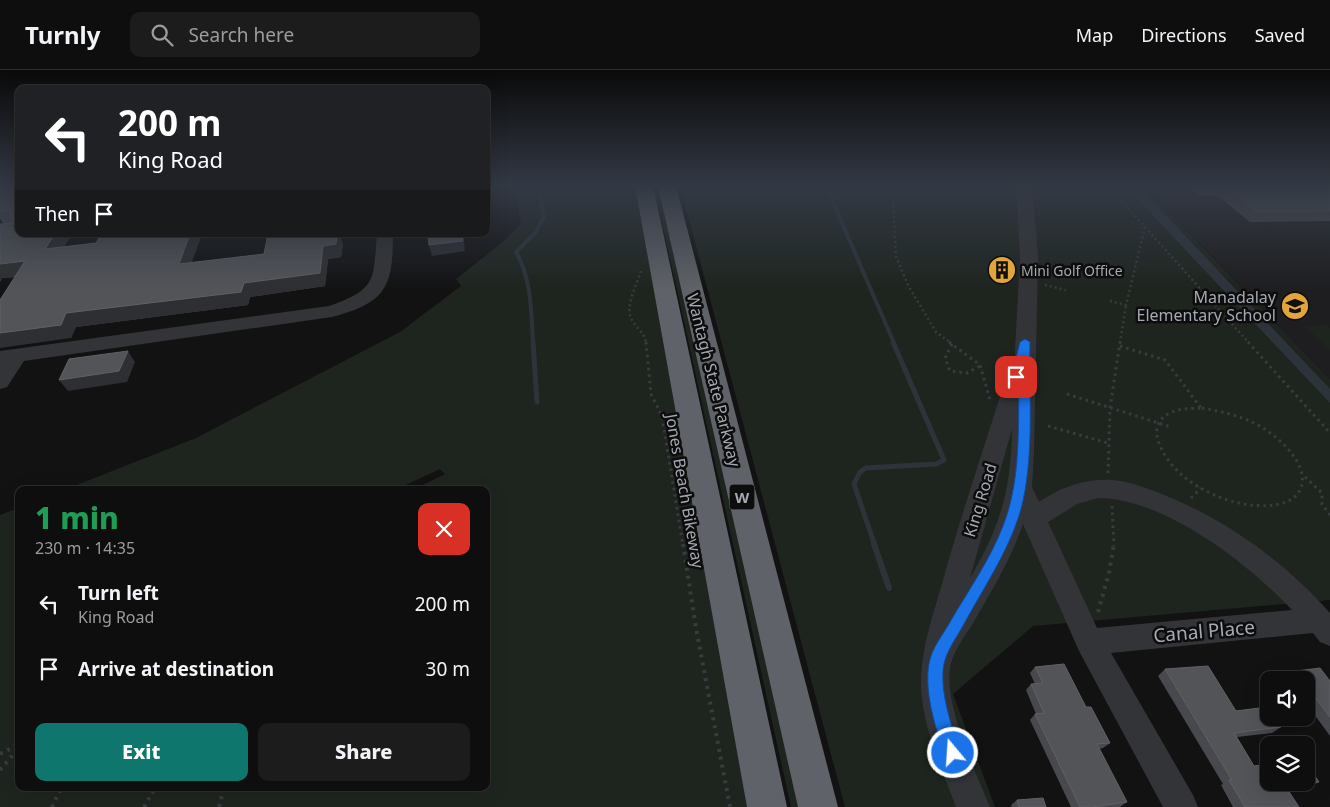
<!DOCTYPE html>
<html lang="en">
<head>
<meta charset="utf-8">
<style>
  body { margin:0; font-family:"Noto Sans",sans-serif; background:#1c1c1c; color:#f1f3f6; height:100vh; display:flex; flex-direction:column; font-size:19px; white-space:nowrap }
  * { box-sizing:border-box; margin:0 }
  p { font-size:16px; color:#9b9c9e }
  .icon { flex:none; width:28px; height:28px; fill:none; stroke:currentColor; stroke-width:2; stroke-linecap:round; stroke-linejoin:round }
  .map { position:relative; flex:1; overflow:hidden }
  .side { position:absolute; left:15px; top:416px; width:475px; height:305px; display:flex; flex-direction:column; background:#0e0e0e; border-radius:10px; box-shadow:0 5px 20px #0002,0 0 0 1px #2e2e2e }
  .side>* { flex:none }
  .top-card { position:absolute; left:15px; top:15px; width:475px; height:152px; border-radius:10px; box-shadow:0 5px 20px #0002,0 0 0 1px #2e2e2e; background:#202124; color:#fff; overflow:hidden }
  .fabs { position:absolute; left:1260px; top:601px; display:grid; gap:10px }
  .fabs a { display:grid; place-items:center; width:55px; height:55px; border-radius:10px; background:#0e0e0e; box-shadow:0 5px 20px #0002,0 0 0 1px #2e2e2e; font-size:25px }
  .pin { position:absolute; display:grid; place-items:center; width:42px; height:42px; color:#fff; margin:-21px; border-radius:10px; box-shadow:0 2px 8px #0006 }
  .me { position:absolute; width:55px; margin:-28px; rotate:342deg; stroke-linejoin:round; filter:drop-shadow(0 0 4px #0008) }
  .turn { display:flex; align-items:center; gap:18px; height:105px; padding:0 20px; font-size:22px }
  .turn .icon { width:65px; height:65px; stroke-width:2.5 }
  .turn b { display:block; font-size:35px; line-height:42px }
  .then { display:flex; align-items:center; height:48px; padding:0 20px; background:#0003; gap:10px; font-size:19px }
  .round { display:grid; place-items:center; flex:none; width:52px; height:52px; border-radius:10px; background:#1c1c1c }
  .headline { display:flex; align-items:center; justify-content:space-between; height:85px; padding:0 20px }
  h1 { font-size:30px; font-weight:800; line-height:38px; color:#1e9e55 }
  .action { display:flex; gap:10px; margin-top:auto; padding:10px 20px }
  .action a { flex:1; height:58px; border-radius:10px; background:#0f766e; color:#fff; font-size:20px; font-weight:800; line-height:58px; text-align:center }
  .action a+a { background:#1c1c1c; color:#f1f3f6 }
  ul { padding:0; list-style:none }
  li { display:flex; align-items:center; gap:15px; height:65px; padding:0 20px }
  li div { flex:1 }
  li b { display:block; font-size:19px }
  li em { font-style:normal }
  header { display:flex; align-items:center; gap:30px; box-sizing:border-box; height:70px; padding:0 25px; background:#0e0e0e; border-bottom:1px solid #2e2e2e }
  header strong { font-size:24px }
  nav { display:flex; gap:28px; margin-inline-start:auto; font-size:18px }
  .search { width:350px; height:45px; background:#1c1c1c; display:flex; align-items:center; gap:12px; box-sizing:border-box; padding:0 18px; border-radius:10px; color:#9b9c9e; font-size:19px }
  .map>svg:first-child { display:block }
  .built { fill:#1e1e20 }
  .green { fill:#1e251f }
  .water { fill:#2c343a }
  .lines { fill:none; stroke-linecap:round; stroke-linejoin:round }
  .stream-far2 { stroke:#2c343a; stroke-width:4 }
  .stream-far1 { stroke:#2c343a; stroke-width:5 }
  .stream { stroke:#2c343a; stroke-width:6 }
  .path-far2 { stroke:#393b3e; stroke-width:2.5; stroke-dasharray:2 3; stroke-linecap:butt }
  .path-far1 { stroke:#393b3e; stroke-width:3; stroke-dasharray:2.5 4; stroke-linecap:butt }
  .path { stroke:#393b3e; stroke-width:4; stroke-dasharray:3 5; stroke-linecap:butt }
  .minor { fill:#333437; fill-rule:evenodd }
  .highway { fill:#5f6268; fill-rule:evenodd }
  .wall { fill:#48494e }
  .shaded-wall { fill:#2e2f32 }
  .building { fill:#525458; stroke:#5f6166 }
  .route { fill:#1a73e8; stroke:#114b97 }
  .labels { text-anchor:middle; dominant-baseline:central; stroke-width:5; stroke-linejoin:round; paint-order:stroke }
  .far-poi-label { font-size:14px; fill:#a4a9b2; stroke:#0d0d0e; text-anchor:start }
  .shield { fill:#0d0d0e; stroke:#777a81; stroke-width:1 }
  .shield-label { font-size:15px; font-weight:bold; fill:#a4a9b2 }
  .poi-label { font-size:16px; fill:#a4a9b2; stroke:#0d0d0e; text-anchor:end }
  .street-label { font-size:16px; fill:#a4a9b2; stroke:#0d0d0e }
  .near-street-label { font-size:19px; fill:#a4a9b2; stroke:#0d0d0e }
</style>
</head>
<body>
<header>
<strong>Turnly</strong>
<div class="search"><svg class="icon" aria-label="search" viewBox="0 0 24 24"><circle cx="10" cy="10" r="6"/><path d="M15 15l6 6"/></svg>Search here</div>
<nav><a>Map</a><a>Directions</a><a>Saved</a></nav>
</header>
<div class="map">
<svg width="1330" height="737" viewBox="0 0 1330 737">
  <rect width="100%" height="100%" fill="#121213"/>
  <path class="built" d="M1144 116H1330V309L1191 164Z"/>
  <path class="green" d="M514 116H635L748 737H0V445L19 438V718H486V420H413L445 404 440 399 395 420H64L196 368 400 262 461 216 456 209 500 174 521 154Z
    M654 116H660L801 737H791Z
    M680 116H1144L1330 309V530L1033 556 953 624 995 737H845Z
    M1327 255 1330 258V280L1304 256Z"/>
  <path class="water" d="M1125 116H1138L1330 319V333Z"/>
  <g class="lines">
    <path class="stream-far2" d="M826 116 894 273
      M533 273C531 242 532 210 516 182L535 163 544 147 538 116"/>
    <path class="stream-far1" d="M533 272 537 332
      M875 476 854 414 860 402 866 398 936 394 944 390 893 272"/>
    <path class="stream" d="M874 474 889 518"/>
    <path class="path-far2" d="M892 116 896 187 909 217 936 262 951 273
      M1108 116 1145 157 1126 235 1110 231
      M1145 157 1249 273
      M641 201C637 214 624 238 632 250 637 259 645 263 646 273
      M1045 215 1066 220
      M1120 273 1126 235"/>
    <path class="path-far1" d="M646 272 651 324 662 346 683 476
      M949 272 980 295 990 330
      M1248 272 1330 363
      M952 274 945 288 950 301 967 303 980 296
      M1120 276 1165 290 1201 338
      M1067 324 1171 357
      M1202 338C1225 342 1250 348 1269 362 1321 400 1312 445 1244 434 1222 430 1200 420 1183 406 1166 392 1140 355 1172 342 1181 338 1192 339 1202 338Z
      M1048 356 1108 373
      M1108 403 1110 338 1120 272
      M1305 407 1322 423V434L1330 445
      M1191 428 1201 418
      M1112 436 1114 476"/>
    <path class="path" d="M683 474 696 558 730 737
      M1098 542 1109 503 1114 474
      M0 684 19 674
      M0 700 19 678
      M52 737 61 718
      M144 737 155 718
      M219 737 224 718"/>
    <path class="minor" d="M1016 116H1032L1038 186 1034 381 1032 417 1039 432C1056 420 1078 411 1099 410 1119 408 1138 415 1157 422 1224 448 1283 490 1330 543V576L1320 572 1313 563 1111 583 1193 725 1198 737H1163L1079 581 1023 454C1011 489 991 522 973 553 966 565 956 577 952 590 939 625 976 703 990 737H956C942 699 923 659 921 617 920 582 932 548 942 514 961 444 985 376 1006 307L1009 302 1014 301 1020 186ZM1012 359C1011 420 1001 455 970 508ZM1098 428C1164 428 1249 494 1292 540L1097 558 1048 452 1077 434Z
      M377 164H393C393 217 386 233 332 247L24 291 7 317 0 319V281L329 236C377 219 373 211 377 164Z"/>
    <path class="highway" d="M635 116H653L787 737H747Z
      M658 116H676L838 737H798Z"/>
  </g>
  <path class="wall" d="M0 116H19V164H70L71 165 64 177 96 173 101 164H202L191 193 264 184 343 173 341 187 328 189 325 216 250 227 248 235 76 257 71 268 15 207 2 208 0 212V154H4L0 149Z
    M1185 116H1330V151L1250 152 1218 126H1200Z
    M1035 597 1086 637 1110 673 1103 678 1099 679 1127 732 1120 737H1071L1030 650 1035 644H1036L1026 620 1031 614H1035L1030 603Z
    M1165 599 1236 641 1281 657 1272 663 1237 667 1254 696 1319 712 1309 717 1288 719 1299 737H1233L1221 715 1223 714 1158 606Z
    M1296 601 1330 611V666L1306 633V610H1289L1287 607Z
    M1017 730 1046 737H1012L1011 735Z"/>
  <path class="shaded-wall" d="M14 153 19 159 11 158Z
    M55 164H70L71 165 55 192 45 179Z
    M190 164H202L186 208 179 194Z
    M337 164H339L343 173 341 187 328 189 325 216 250 227 248 235 76 257 71 268 0 278V263L66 243 244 213 323 176Z
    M462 164H463L465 181 432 186 429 175Z
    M25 191 35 204 2 208 0 212V194Z
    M128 281 135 292 127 312 68 321 59 310Z"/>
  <path class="building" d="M0 116H19V147L17 150 11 149 10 141H0Z
    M1225 116H1330V141L1256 142Z
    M14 153 11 158 19 157V164H55L45 179 96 173 101 164H190L179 194 264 184 268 164H337L336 174 323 176 320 203 244 213 241 222 66 243 61 255 0 263V230L25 191 0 194V154Z
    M428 164H462L463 171 429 175Z
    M128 281 119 301 59 310 69 289Z
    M1064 594 1086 637H1091L1110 673 1097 674 1127 732 1092 737H1080L1035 644 1044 643 1031 614 1043 613 1035 597Z
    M1208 596 1236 641 1267 637 1269 639V648H1274L1281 657 1234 663 1254 696 1269 694V712H1306V693L1319 712 1285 716 1299 737H1245L1229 710H1232L1165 599Z
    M1320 598 1330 611V647L1306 615V610H1303L1296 601Z
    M1043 728 1046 737H1019L1017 730Z"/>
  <linearGradient id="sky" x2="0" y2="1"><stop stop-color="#0a0a0a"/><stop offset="0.53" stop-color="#333944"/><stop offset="1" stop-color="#333944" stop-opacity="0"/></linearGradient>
  <rect width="1330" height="220" fill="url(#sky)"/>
  <path class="route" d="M1025 269 1030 272C1029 325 1034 380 1023 431 1013 475 985 515 964 554 958 565 950 576 946 587 936 613 952 658 961 683L958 689 953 691 947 689C936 662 921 615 931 586 935 574 944 563 950 552 968 521 990 490 1003 456 1021 410 1018 358 1019 310L1012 309 1011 307 1020 272Z"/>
  <defs>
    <symbol id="building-disc" viewBox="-11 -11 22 22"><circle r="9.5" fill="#e1a53b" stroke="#0d0d0e"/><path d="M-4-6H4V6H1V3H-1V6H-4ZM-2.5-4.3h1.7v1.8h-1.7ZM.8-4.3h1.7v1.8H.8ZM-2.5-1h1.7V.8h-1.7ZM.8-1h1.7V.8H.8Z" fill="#111"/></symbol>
    <symbol id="school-disc" viewBox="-11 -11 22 22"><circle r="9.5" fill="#e1a53b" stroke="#0d0d0e"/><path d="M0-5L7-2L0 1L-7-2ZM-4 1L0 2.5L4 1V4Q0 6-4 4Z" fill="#111"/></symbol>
  </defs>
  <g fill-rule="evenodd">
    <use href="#building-disc" x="986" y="184" width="32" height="32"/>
    <use href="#school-disc" x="1279" y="220" width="32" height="32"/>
  </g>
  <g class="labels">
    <g class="far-poi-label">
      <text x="1021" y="200">Mini Golf Office</text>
    </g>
    <rect class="shield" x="729.5" y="414.5" width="25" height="25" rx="4"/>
    <g class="shield-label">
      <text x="742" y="427">W</text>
    </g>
    <g class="poi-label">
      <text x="1276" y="227">Manadalay<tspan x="1276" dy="18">Elementary School</tspan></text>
    </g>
    <g class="street-label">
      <text transform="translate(714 310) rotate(76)">Wantagh State Parkway</text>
      <text transform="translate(685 421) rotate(80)">Jones Beach Bikeway</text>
      <text transform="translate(980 430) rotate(-73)">King Road</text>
    </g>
    <g class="near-street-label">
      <text transform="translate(1204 561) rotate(-5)">Canal Place</text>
    </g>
  </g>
</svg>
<div class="fabs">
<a><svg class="icon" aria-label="sound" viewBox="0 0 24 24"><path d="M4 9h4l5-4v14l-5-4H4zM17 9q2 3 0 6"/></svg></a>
<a><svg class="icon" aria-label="layers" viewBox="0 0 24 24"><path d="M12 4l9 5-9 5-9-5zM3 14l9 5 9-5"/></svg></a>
</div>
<div class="pin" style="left:1016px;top:307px;background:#d93025"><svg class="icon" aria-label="arrive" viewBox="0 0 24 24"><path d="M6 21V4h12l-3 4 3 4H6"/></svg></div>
<svg class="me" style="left:953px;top:683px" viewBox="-20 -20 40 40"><circle r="17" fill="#1a73e8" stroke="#fff" stroke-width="3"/><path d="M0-11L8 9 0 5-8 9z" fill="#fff"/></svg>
<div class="top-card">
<div class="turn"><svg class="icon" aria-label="left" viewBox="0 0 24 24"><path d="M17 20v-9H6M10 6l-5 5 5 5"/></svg><div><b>200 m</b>King Road</div></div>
<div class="then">Then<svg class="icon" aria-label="arrive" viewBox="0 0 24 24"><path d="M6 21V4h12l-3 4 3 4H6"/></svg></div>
</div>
<section class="side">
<div class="headline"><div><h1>1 min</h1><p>230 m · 14:35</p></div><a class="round" style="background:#d93025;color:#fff"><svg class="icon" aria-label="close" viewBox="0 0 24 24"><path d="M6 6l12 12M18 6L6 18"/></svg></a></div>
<ul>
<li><svg class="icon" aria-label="left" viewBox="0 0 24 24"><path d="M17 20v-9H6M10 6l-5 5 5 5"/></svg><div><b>Turn left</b><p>King Road</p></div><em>200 m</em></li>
<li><svg class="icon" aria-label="arrive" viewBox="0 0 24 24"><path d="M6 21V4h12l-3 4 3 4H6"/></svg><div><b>Arrive at destination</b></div><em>30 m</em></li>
</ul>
<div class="action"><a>Exit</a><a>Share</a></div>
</section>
</div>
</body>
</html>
